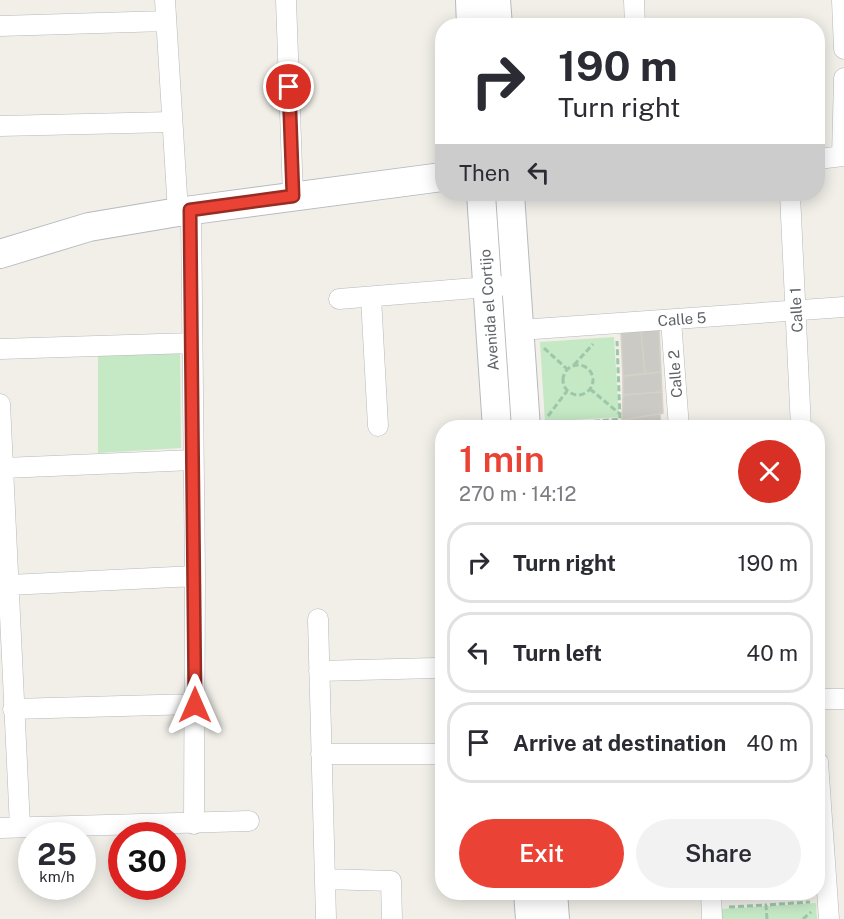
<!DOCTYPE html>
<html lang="en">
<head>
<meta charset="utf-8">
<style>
  body { margin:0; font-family:"Public Sans",sans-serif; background:#f2f2f3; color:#2b2b33; height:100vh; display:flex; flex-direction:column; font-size:22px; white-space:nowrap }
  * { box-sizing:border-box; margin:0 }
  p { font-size:20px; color:#7c7c81 }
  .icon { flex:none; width:33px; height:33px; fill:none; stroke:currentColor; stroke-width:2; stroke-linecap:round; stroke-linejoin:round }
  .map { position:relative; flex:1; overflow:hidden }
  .sheet { position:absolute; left:435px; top:420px; width:390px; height:480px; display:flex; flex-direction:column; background:#fff; border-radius:24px; box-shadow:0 3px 15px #0003 }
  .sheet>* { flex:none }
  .hud { position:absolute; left:435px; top:18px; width:390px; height:183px; border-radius:24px; box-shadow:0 3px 15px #0003; background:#fff; color:#2b2b33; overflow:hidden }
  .speed { position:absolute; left:18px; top:822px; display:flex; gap:12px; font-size:30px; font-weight:700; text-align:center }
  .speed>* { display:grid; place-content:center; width:78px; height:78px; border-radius:50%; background:#fff; box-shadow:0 3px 15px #0003; line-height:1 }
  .speed small { font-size:15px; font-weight:400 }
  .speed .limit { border:9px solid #d22; background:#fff; color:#111 }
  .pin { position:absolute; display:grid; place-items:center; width:51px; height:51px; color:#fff; margin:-26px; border:3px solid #fff; border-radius:50%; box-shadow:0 2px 6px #0007 }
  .me { position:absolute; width:66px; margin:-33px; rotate:0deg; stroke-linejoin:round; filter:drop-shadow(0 0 4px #0008) }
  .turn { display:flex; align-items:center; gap:21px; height:126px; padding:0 24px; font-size:27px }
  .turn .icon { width:78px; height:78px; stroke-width:2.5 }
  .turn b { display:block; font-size:42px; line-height:51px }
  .then { display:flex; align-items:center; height:57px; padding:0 24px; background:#0003; gap:12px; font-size:22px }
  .round { display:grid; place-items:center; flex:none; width:63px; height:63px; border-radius:32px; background:#f2f2f3 }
  .head { display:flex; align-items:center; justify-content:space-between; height:102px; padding:0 24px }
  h1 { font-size:36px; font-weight:600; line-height:45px; color:#ea4335 }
  .button { display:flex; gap:12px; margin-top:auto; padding:12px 24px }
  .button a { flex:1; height:69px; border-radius:36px; background:#ea4335; color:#fff; font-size:24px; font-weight:600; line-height:69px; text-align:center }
  .button a+a { background:#f2f2f3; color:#2b2b33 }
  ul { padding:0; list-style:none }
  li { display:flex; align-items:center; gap:18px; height:81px; margin:0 12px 9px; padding:0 12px; border:3px solid #e1e1e2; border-radius:24px }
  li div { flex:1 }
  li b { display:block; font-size:22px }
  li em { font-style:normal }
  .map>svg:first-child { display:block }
  .green { fill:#c5e8c5 }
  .building { fill:#cccac5; stroke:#d6d1c6; stroke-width:1.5 }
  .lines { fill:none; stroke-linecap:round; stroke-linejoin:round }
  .street-casing { stroke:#b5b8bc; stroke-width:21 }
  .secondary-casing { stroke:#b6babf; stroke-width:30 }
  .path { stroke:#9cc7a9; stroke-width:3; stroke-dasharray:6 3; stroke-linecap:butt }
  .street { stroke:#fff; stroke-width:20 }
  .secondary { stroke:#fff; stroke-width:28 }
  .route-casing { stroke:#982c22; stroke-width:15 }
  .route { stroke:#ea4335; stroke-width:10 }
  .labels { text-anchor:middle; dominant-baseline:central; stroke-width:4.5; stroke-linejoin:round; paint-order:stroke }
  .street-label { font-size:15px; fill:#5f6368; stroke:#fff }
</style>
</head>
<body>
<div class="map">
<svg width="844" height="919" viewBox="0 0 844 919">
  <rect width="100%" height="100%" fill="#f1efe8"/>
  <path class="green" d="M614 337 619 417 545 422 540 342Z
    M180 351 181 448 98 453V356Z
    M816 903 817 919H722L721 909Z"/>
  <path class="building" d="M659 329 661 372 645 374 641 331Z
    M641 331 645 374 623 376 621 333Z
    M661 372 662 392 623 395V376Z
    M662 392 663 413 622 420 623 395Z
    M660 414 661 428H622V420Z"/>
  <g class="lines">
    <defs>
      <path id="street" d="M165 0 178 212
        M286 0 293 196
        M634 0 635 26
        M842 0 844 49
        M0 26 166 21
        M0 126 172 122
        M842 156 844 78
        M818 159 844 156
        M790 194 801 428
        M191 210 195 576 194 824
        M371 297 378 426
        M339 299 500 286
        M671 320 679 428
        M520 330 844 307
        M0 349 192 343
        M0 404 20 827
        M4 468 193 460
        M9 585 195 576
        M318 619 326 919
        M319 671 435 668
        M818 699H844
        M13 709 195 704
        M321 754H442
        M818 762 829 919
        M0 828 249 821
        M325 879 391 881 392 919
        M711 892 712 919"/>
      <path id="secondary" d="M470 0 471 26
        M496 0 498 26
        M481 194 497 428
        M510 194 526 428
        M0 254 89 227 178 212 442 177
        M528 892 530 919
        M553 892 555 919"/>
    </defs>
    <use href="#street" class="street-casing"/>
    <use href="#secondary" class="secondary-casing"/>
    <path class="path" d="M544 348 567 369
      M563 380a15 15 0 1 1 30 0a15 15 0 1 1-30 0Z
      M574 365 593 344
      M590 389 620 414
      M548 416 567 391
      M549 425 620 419 617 341
      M729 907 766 905
      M767 919 766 905 810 902
      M803 919 811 912"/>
    <use href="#street" class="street"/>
    <use href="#secondary" class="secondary"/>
  </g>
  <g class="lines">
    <defs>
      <path id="route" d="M195 705 190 210 293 196 289 87"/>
    </defs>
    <use href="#route" class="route-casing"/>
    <use href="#route" class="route"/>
  </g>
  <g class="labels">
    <g class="street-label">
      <text transform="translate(489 310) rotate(-94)">Avenida el Cortijo</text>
      <text transform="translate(796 310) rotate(-93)">Calle 1</text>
      <text transform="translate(682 319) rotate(-4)">Calle 5</text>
      <text transform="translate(675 374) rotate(-94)">Calle 2</text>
    </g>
  </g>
</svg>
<div class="speed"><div>25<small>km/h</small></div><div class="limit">30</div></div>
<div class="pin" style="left:289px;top:87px;background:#d93025"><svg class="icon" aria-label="arrive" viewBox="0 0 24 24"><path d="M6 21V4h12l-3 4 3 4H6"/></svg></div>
<svg class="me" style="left:195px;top:705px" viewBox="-20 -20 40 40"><path d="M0-17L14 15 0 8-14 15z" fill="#ea4335" stroke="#fff" stroke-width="4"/></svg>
<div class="hud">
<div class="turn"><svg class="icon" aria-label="right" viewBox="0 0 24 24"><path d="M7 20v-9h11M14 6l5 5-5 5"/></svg><div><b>190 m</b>Turn right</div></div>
<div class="then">Then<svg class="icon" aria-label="left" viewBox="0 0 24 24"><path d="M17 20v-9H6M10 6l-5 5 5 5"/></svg></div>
</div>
<section class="sheet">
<div class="head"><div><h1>1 min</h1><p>270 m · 14:12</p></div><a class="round" style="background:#d93025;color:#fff"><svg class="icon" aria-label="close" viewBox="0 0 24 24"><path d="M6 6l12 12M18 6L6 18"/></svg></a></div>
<ul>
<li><svg class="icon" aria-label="right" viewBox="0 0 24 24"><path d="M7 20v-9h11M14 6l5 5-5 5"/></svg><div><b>Turn right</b></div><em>190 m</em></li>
<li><svg class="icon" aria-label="left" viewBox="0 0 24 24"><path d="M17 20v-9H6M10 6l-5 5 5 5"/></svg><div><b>Turn left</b></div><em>40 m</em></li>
<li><svg class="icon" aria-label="arrive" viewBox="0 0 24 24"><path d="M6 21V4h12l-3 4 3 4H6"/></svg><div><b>Arrive at destination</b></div><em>40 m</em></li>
</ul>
<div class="button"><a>Exit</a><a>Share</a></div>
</section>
</div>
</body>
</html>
